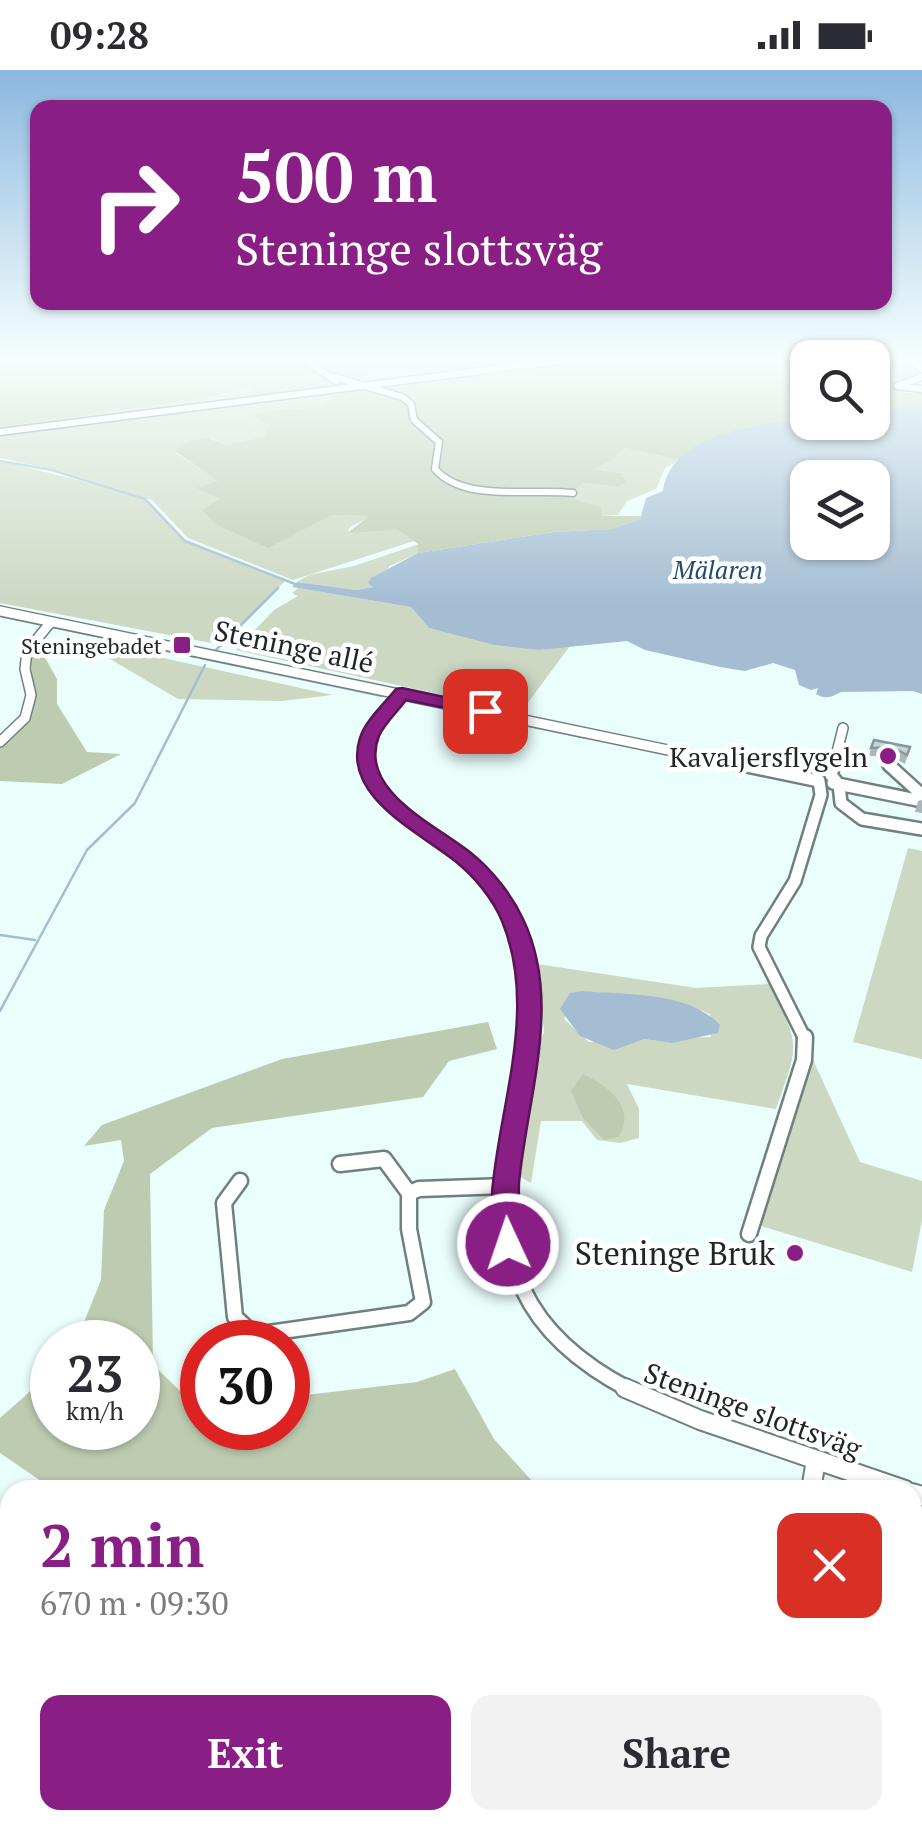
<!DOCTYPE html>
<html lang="en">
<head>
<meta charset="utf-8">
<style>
  body { margin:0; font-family:"PT Serif",serif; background:#f2f2f3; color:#2b2b33; height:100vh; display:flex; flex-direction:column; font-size:38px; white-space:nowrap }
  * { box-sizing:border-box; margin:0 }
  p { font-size:32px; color:#7c7c81 }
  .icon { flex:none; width:55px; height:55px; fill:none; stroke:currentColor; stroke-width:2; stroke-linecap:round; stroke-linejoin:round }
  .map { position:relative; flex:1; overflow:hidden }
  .panel { position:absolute; left:0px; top:1410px; width:922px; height:350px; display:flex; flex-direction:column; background:#fff; border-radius:30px 30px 0 0; box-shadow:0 2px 8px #0004 }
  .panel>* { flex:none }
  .guide { position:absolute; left:30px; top:30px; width:862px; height:210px; border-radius:20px; box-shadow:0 2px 8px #0004; background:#891f85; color:#fff; overflow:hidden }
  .controls { position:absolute; left:790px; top:270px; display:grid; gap:20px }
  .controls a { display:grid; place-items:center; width:100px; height:100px; border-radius:20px; background:#fff; box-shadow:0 2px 8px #0004; font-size:50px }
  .speed { position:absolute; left:30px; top:1250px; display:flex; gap:20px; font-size:50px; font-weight:700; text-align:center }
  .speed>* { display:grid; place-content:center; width:130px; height:130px; border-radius:50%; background:#fff; box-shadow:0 2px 8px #0004; line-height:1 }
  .speed small { font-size:25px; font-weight:400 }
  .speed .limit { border:15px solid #d22; background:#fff; color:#111 }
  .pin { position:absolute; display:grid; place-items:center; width:85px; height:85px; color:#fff; margin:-42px; border-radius:20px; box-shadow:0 5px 15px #0006 }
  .me { position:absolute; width:110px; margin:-55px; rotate:357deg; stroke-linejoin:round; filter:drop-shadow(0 0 8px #0008) }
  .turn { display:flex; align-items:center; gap:35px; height:210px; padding:0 40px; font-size:45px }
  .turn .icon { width:130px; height:130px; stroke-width:2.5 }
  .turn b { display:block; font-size:70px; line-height:85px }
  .round { display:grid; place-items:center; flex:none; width:105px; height:105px; border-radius:20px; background:#f2f2f3 }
  .headline { display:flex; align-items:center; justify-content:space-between; height:170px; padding:0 40px }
  h1 { font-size:60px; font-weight:600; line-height:75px; color:#891f85 }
  .action { display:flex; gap:20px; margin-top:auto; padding:20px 40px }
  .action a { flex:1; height:115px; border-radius:20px; background:#891f85; color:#fff; font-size:40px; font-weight:600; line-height:115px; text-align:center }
  .action a+a { background:#f2f2f3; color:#2b2b33 }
  .status { display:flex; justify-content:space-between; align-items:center; height:70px; padding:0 50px; background:#fff; direction:ltr }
  .status svg { height:28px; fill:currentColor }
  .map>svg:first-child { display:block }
  .green { fill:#ccd8c2; fill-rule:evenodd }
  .forest { fill:#bdccb0 }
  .water { fill:#a4bdd3; fill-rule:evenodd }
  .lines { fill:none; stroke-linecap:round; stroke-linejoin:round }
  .stream { stroke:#a4bdd3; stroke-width:2.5 }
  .street-far4-casing { stroke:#6f817f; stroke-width:9 }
  .street-far3-casing { stroke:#6f817f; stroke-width:12 }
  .street-far2-casing { stroke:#6f817f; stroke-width:16 }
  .street-far1-casing { stroke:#6f817f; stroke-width:19 }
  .street-casing { stroke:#6f817f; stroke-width:22 }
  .street-far4 { stroke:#fff; stroke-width:6 }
  .street-far3 { stroke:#fff; stroke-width:9 }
  .street-far2 { stroke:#fff; stroke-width:11 }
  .street-far1 { stroke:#fff; stroke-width:14 }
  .street { stroke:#fff; stroke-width:18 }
  .wall { fill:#a9b8bd }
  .building { fill:#c4d6dc; stroke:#89969a; stroke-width:2.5 }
  .route { fill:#891f85; stroke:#591456; stroke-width:2.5 }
  .poi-dot { fill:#891f85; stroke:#fff; stroke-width:4 }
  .labels { text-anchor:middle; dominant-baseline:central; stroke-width:9; stroke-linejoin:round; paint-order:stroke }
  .far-poi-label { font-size:22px; fill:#1f2726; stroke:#fff; text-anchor:end }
  .far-water-label { font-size:25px; font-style:italic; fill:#214a6b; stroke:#fff }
  .street-label { font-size:28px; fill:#1f2726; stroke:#fff }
  .poi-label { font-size:28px; fill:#1f2726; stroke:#fff; text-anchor:end }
  .near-poi-label { font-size:32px; fill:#1f2726; stroke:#fff; text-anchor:end }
</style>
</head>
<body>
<div class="status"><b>09:28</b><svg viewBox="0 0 49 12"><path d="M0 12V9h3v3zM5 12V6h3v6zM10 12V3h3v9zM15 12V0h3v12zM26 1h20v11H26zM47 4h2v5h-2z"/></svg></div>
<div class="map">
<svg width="922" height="1760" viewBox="0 0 922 1760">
  <rect width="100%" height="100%" fill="#eafefc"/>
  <path class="green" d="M610 289 372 316 333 325 317 338 282 339 255 347 270 355 264 366 226 375 213 369 176 383 219 411 197 418 221 430 203 441 267 478 332 445 371 446 350 457 347 464 397 458 414 471 293 510 188 468 152 430 64 402 0 388V357L203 329 251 317 351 315 379 299H458L499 291Z
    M624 378 680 390 665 398 656 419 627 431 618 445 601 446 566 427 583 413 618 417 621 403 591 399 614 389Z
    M0 391 127 422 150 432 184 469 285 511 222 575 0 533Z
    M419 474 418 483 390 496 373 517 356 520 297 512 309 505 354 496Z
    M298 518 411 537 429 558 539 580 570 576 521 642 236 580 274 540 298 526 292 523Z
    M76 569 333 625 282 631 178 629Z
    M908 778 922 781V989L853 972Z
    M537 894 696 918 769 914C801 977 799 973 776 1039L627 1014 639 1039V1068L620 1073 597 1070 582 1051H541L531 1113 514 1103 533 990 544 962ZM582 921C625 926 670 926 710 944L711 967 685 968 672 973 644 969 589 972 564 949Z
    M808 979 860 1092 922 1111V1150L912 1202 755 1154Z"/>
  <path class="forest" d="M0 289H556L499 291 458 299H379L352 315 259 327 250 317 203 329 0 357Z
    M610 289H807V348L729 362 680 390 624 378 614 389 593 399 621 403 626 412 618 417 583 413 566 427 600 437 602 446H642L640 449 611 459 554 462 418 483V474L397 459 346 464 369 446 332 445 268 478 215 454 202 440 220 429 196 418 218 411 176 382C191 366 207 365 226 375L264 366 269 355 253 346 282 339 317 338 333 325 372 316Z
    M873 289H922V306L894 314 906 323H922V336L873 340Z
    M38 575 57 609V634L87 682 121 684 62 714 0 711V676C52 643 27 626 32 581Z
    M488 952 497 979 449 991 423 1027 212 1058 150 1104 153 1295 198 1338 202 1337V1358H288V1327L417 1312 455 1299 494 1369 533 1412 535 1420H54L0 1383V1348L52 1302V1358H138V1272H76L101 1210 104 1140 124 1091 121 1070 84 1076 102 1055 282 989Z
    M583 1004C607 1015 638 1038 618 1067L604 1070 583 1048 571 1021Z
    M10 1476V1650L0 1665V1484Z"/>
  <path class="water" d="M922 336V624L913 621 841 622C832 627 826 630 816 624L818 618 811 620 799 615 795 600 773 593 745 601 720 597 645 580 627 571 539 580 495 575 429 558 411 537 292 517 297 512 356 520 373 517 368 513 371 508 418 483 554 462 611 459 640 449 646 428 663 421C672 362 758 356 805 348L808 352H872L873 340ZM808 408H872V472H808Z
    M582 921C625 925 689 921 720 955L718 963 672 973 644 969 614 980 580 966 560 939 570 923Z"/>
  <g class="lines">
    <path class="stream" d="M0 391 52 400 145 429 185 471 295 514
      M54 557 196 587
      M215 581 278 518
      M201 588 382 626
      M407 631 587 668
      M0 865 35 870
      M0 941 87 780 135 733 205 595"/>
    <defs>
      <path id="street-far4" d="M303 289 336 311
        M907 289 922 299
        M335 307 402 327 411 334 414 350 439 372 435 399C464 433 533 418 573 423
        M922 307 897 316 922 319
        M0 362 574 289"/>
      <path id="street-far3" d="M0 541 716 690
        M0 672 25 648 31 625 25 599 27 581 51 552
        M366 690 373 661 402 623
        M835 690 843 658"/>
      <path id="street-far2" d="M365 687C376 730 412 750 446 774 518 825 532 886 527 969
        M704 687 819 711 821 725 795 811 761 866 759 877 805 969
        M836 687 831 705 839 715 841 733 862 749 922 759
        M889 695 922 725
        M833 713 922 731"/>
      <path id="street-far1" d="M527 967C525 1002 515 1037 510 1073 494 1191 521 1263 630 1320
        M340 1094 384 1089 409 1123
        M240 1111 224 1133 235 1247 254 1265 409 1243 423 1232 409 1159V1123L419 1119 506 1116
        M749 1164 804 990 805 967"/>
      <path id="street" d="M625 1318 700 1350 905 1420
        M811 1420 816 1390
        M912 1423 922 1426
        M912 1670 922 1597
        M628 1750 652 1760
        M57 1760 62 1750
        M338 1760 342 1750
        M462 1760 465 1750
        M584 1760 587 1750
        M738 1760 740 1750
        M901 1760 902 1750"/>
    </defs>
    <use href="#street-far4" class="street-far4-casing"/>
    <use href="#street-far3" class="street-far3-casing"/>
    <use href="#street-far2" class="street-far2-casing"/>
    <use href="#street-far1" class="street-far1-casing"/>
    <use href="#street" class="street-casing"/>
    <use href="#street-far4" class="street-far4"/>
    <use href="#street-far3" class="street-far3"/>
    <use href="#street-far2" class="street-far2"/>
    <use href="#street-far1" class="street-far1"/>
    <use href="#street" class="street"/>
  </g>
  <path class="wall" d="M910 677 905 694 890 686H869L871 678Z
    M922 730V743L915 742 918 731Z"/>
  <path class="building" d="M874 670 910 677 907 685 892 677 871 678Z"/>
  <linearGradient id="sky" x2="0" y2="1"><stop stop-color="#8db8e0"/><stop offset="0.54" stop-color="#f6fffe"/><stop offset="1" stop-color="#f6fffe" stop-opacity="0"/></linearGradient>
  <rect width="922" height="535" fill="url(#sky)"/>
  <path class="route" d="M402 618 492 637 494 641 485 646 406 630C398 641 384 654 379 666 357 721 438 756 471 783 492 800 512 825 523 849 563 932 527 1027 519 1113 518 1133 521 1154 521 1174L517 1182 508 1186 498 1182 494 1174C493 1154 490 1133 493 1113 502 1027 537 936 502 851 493 829 474 806 455 791 419 762 341 726 360 668 365 651 384 634 396 619Z"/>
  <g class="poi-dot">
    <rect x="172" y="565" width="20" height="20" rx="5"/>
    <circle cx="888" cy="686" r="10"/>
    <circle cx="795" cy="1183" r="10"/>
  </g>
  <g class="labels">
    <g class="far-poi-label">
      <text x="162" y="575">Steningebadet</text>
    </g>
    <g class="far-water-label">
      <text x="718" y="499">Mälaren</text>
    </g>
    <g class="street-label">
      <text transform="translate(294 576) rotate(12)">Steninge allé</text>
      <text transform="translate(753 1340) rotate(20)">Steninge slottsväg</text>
    </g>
    <g class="poi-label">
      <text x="868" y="686">Kavaljersflygeln</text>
    </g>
    <g class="near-poi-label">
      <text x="775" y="1183">Steninge Bruk</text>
    </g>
  </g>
</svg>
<div class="controls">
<a><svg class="icon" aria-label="search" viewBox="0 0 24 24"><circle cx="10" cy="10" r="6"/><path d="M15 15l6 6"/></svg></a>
<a><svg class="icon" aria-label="layers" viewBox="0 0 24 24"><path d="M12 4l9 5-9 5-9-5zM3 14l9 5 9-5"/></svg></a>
</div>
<div class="speed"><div>23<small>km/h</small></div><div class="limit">30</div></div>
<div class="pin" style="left:485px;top:641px;background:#d93025"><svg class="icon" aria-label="arrive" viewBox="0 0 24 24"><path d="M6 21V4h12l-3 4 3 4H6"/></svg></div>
<svg class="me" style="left:508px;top:1174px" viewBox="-20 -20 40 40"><circle r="17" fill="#891f85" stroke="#fff" stroke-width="3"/><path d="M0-11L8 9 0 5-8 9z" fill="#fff"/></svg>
<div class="guide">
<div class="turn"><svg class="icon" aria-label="right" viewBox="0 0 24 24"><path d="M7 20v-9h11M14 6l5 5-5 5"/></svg><div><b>500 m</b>Steninge slottsväg</div></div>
</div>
<section class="panel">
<div class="headline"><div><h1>2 min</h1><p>670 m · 09:30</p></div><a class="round" style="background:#d93025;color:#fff"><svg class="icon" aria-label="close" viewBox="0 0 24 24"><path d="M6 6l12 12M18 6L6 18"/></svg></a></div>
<div class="action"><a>Exit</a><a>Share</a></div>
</section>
</div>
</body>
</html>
